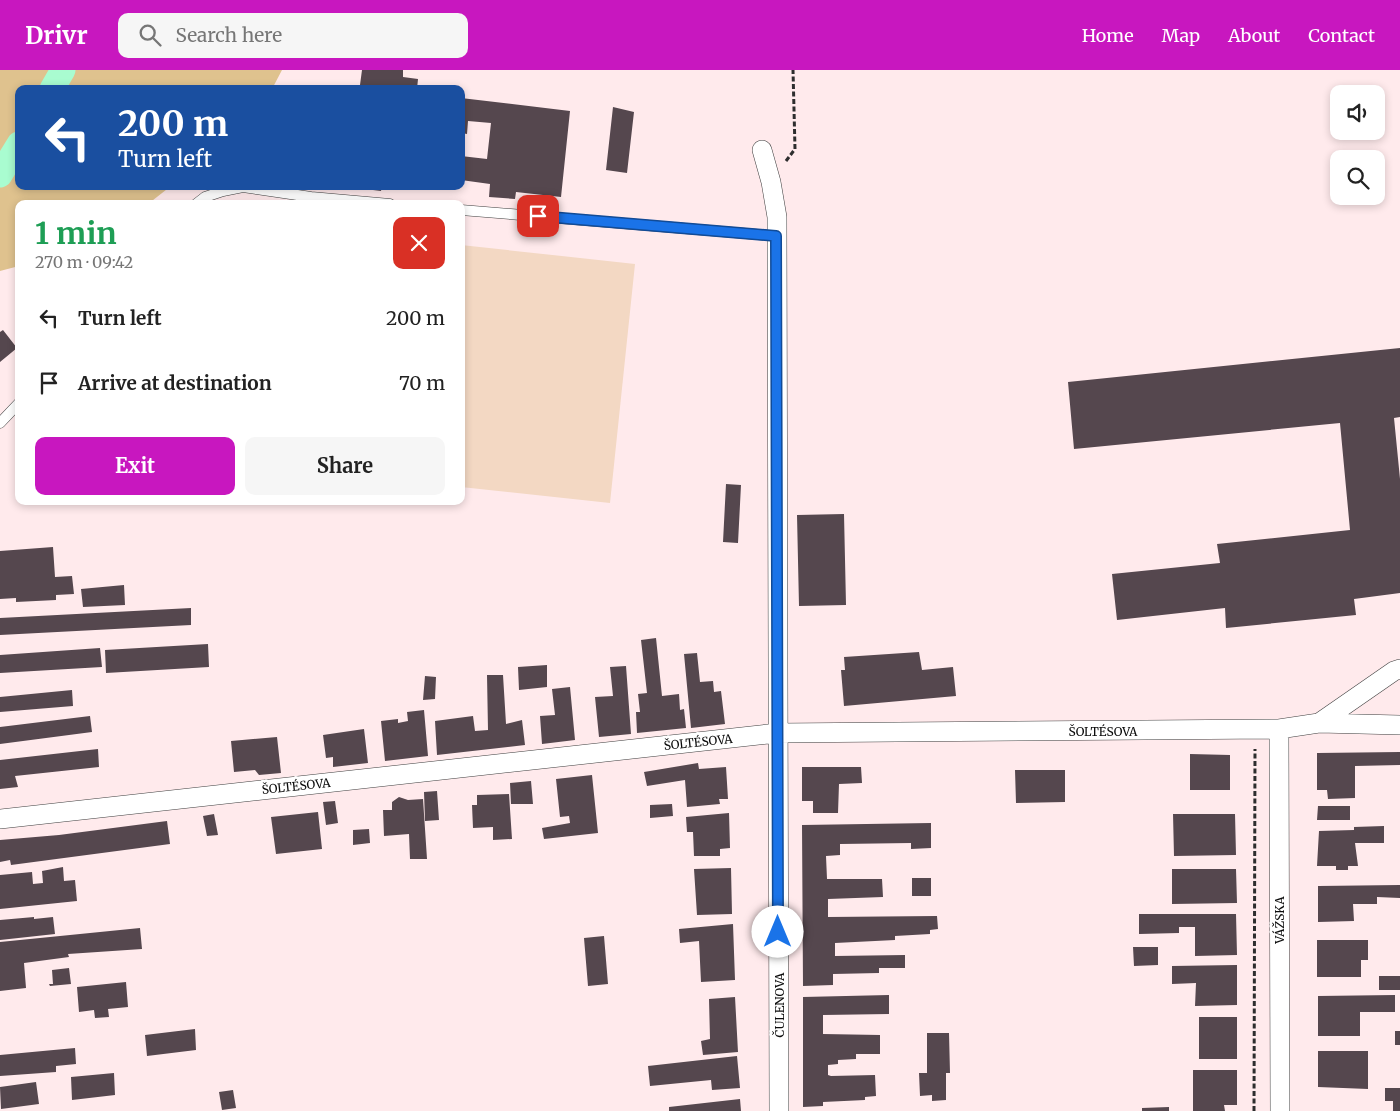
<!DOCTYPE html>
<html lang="en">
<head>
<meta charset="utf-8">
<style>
  body { margin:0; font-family:Merriweather,serif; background:#f6f6f6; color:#222; height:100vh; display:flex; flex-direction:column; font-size:19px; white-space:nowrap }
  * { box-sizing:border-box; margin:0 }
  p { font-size:16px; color:#767676 }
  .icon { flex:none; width:28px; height:28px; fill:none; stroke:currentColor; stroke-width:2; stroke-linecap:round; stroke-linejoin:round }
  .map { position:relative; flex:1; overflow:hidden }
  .side { position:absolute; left:15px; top:130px; width:450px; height:305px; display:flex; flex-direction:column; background:#fff; border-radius:10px; box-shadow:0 2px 8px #0003 }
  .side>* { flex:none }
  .banner { position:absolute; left:15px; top:15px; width:450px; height:105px; border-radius:10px; box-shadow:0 2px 8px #0003; background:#1a4fa0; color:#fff; overflow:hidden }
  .buttons { position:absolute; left:1330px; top:15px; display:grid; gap:10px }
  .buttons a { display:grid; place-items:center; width:55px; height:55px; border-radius:10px; background:#fff; box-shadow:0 2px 8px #0003; font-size:25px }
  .pin { position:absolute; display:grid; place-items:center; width:42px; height:42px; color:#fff; margin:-21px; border-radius:10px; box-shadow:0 2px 8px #0006 }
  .me { position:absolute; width:55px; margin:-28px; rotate:0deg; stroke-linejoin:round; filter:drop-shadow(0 0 4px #0008) }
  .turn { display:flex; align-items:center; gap:18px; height:105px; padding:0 20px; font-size:22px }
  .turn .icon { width:65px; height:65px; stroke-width:2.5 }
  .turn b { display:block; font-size:35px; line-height:42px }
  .round { display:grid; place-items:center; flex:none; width:52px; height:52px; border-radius:10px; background:#f6f6f6 }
  .summary { display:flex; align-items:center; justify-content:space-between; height:85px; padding:0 20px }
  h1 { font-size:30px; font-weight:700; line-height:38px; color:#1e9e55 }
  .cta { display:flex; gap:10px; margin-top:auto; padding:10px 20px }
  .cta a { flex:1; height:58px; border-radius:10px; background:#c817bf; color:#fff; font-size:20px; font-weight:700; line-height:58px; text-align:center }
  .cta a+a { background:#f6f6f6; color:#222 }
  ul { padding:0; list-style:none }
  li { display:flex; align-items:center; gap:15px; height:65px; padding:0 20px }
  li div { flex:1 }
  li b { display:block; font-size:19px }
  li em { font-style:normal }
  header { display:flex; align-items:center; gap:30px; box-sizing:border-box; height:70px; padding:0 25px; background:#c817bf; color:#fff }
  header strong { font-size:24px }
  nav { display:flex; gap:28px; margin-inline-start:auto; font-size:18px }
  .search { width:350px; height:45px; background:#f6f6f6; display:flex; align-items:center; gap:12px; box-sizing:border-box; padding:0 18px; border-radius:10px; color:#767676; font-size:19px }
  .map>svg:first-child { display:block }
  .forest { fill:#dfc28e }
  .pitch { fill:#f3d8c3 }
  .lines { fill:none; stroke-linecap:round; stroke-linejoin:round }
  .canal { stroke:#a9fcd0; stroke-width:25 }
  .building { fill:#55474e }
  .service-casing { stroke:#3f3f3f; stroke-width:11 }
  .minor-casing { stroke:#3f3f3f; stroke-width:20 }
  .path { stroke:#2e2e2e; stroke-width:3; stroke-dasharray:5 2.5; stroke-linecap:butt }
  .service { stroke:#fff; stroke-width:10 }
  .minor { stroke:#fff; stroke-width:19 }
  .route-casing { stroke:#114b97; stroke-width:12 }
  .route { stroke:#1a73e8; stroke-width:9 }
  .labels { text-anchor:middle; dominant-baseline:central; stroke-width:5; stroke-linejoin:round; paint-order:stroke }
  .street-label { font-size:12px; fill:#0c0c0c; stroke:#fff }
</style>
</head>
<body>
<header>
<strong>Drivr</strong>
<div class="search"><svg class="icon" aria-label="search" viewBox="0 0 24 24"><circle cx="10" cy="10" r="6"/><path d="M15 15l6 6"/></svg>Search here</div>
<nav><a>Home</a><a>Map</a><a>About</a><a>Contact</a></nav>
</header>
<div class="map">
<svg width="1400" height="1041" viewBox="0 0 1400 1041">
  <rect width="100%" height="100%" fill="#ffeaec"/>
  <path class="forest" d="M0 0H282L272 19H19V116H171L148 134H19V196L0 201Z"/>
  <path class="pitch" d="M461 175 635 194 610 433 461 417Z"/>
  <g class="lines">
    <path class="canal" d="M52 19 63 0
      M0 105 19 74"/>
  </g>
  <path class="building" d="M362 0H403V7L418 9 417 19H390L360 15Z
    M461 28 570 41 561 127 516 122 515 129 489 127 490 114 461 110V86L487 89 491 53 468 51 467 64 461 63Z
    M613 37 634 42 627 103 606 100Z
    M341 116H382L381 121Z
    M3 260 17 278 0 292V262Z
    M1400 278V347L1394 348 1400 409V523L1354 529 1356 545 1226 558 1225 538 1117 550 1112 504 1220 493 1217 474 1350 460 1340 353 1074 379 1068 312Z
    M726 414 741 415 738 473 723 472Z
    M844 444 846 535 799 536 797 445Z
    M53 477 55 507 72 506 74 524 56 525V530L16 532V528L0 529V481Z
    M124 515 125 535 83 537 81 519Z
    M191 538V555L0 565V548Z
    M656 568 662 626 679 624 680 640 684 639 686 658 637 663 636 642H640L638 624 647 623 641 570Z
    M208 574 209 597 106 603 105 580Z
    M100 578 102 597 0 603V585Z
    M919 582 922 600 953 597 956 626 844 636 841 600H845L844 587Z
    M697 583 700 612 713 611 714 622 721 621 725 654 691 658 684 584Z
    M547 595V617L519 620 518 597Z
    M626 596 631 664 599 667 595 627 613 626 610 597Z
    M487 605H503L506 654 522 650 525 675 437 685 435 651 473 646 475 661 488 660Z
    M425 606 436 607 435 629 423 630Z
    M570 617 575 670 542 674 540 646 555 645 552 619Z
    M72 620 73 636 0 642V627Z
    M424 640 428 686 385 691 381 651 398 649V653L408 651 407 642Z
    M90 646 92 662 0 674V657Z
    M364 659 368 693 333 697V687L326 688 323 665Z
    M277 667 281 703 259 705 255 700 234 702 231 671Z
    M98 679 99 697 15 706 18 717 0 719V690Z
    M1400 682V695L1355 696V728L1328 729 1327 720H1317V683Z
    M1190 684 1230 685V720H1190Z
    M698 693 699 699 726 697 728 729H719L720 734 687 737 685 710 647 716 644 702Z
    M802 697H861L862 713 839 714 838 743H813V731H802Z
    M1015 700H1065V732L1016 733Z
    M592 705 598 763 544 769 542 758 570 753 569 746 560 747 556 709Z
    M531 711 533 734H511L510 713Z
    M437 721 439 750 425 751 424 722Z
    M509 724 512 769 493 770V757L473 758 472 735H477V725Z
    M399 727 408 730 423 729 427 789H410L409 764 384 766 383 740H392V732Z
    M335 731 338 753 326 755 323 732Z
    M672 734 673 746 650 748V735Z
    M1318 736H1350V750H1317Z
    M318 742 322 779 276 784 271 747Z
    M729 743 730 778 720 779V786H694L693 762H687L686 747Z
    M214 744 218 765 207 766 203 746Z
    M1173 744H1235L1236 785 1174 786Z
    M167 751 170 774 11 795 10 790 0 792V770L59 765Z
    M931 753V778L911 779V773L840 774V785L826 786 827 809H882L883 827 828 829V847L937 846 938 859 930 860V864L895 866V870L835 873V886L905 885V898H879V903L833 904V915L803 916 802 755Z
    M1384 756V773H1355L1358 796H1348V800H1336V796H1317L1319 761 1354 760V757Z
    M369 759 370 773 353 775V760Z
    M63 797 64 811 75 810 77 831 0 839V805L32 802 33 814 43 813 42 801Z
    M731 798 732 844 697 845 694 799Z
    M1172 799H1236L1237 833 1172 834Z
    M912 808H931V826H912Z
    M1400 815V828L1377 827V834H1353L1354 851 1318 852V816Z
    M1139 844H1236L1237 885 1195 886V857H1179V863L1139 864Z
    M34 847V849L53 847 55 864 0 870V850Z
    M733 854 735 910 701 912 699 871 680 873 679 859Z
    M140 858 142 879 68 884 69 887 24 893 26 918 0 921V872Z
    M604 866 608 914 588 916 584 868Z
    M1317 870H1368V890H1361V907H1317Z
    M1133 877H1158V895L1134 896Z
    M1237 895V935L1195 936 1196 913 1172 914V896Z
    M69 898 71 914 50 916 49 914H53L52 900Z
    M1379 906H1400V920H1379Z
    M126 912 128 937 108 939 109 947 95 948 94 940 79 942 77 917Z
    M889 925V944L823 945V964L880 965V984H856V989L838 990V994L828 995V1005L831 1006 875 1005 876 1026 865 1027V1030L823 1032V1036L803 1037V927Z
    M1395 925V942H1360V966H1318V926Z
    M735 927 738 982 703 985 701 971 710 969 709 929Z
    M1199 947H1237V989H1199Z
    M195 959 196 980 147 986 145 965Z
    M1395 961H1400V975H1395Z
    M927 963H949L950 1003H946V1030L932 1031V1025L920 1026 919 1003H927Z
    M75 978 76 994 56 996V1002L0 1006V985Z
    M1318 981H1368V1019L1318 1017Z
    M737 986 740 1018 712 1020 711 1010 650 1016 648 996Z
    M1193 1000H1237V1035H1224L1225 1041H1193Z
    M114 1003 115 1025 72 1030 71 1007Z
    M36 1012 39 1034 1 1039 0 1017Z
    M1385 1018H1400V1041H1393V1031H1385Z
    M233 1020 236 1038 222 1040 219 1022Z
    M740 1029 741 1041H669V1037Z
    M1169 1037V1041H1142V1038Z"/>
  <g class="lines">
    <defs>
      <path id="service" d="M196 134 205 127 223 121 243 117 311 127 390 134
        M461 140 777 166
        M0 353 19 333"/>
      <path id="minor" d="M762 80 771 112 777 147 779 1041
        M1319 653 1394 601 1400 599
        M1279 659 1280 1041
        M0 749 777 663 1279 659 1319 653 1400 655"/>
    </defs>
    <use href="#service" class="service-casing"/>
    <use href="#minor" class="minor-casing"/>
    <path class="path" d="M786 91 795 79 793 0
      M1254 1041 1255 679"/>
    <use href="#service" class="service"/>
    <use href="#minor" class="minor"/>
  </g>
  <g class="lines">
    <defs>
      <path id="route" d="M538 146 776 166 778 862"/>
    </defs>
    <use href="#route" class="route-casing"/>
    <use href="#route" class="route"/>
  </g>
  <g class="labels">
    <g class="street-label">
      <text x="1103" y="661">ŠOLTÉSOVA</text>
      <text transform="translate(698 672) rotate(-6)">ŠOLTÉSOVA</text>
      <text transform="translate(296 716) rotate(-6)">ŠOLTÉSOVA</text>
      <text transform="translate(1279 850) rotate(-90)">VÁŽSKA</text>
      <text transform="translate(779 935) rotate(-90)">ČULENOVA</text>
    </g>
  </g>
</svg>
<div class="buttons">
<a><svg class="icon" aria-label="sound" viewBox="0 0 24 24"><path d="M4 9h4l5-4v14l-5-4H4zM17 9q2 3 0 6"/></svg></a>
<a><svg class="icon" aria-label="search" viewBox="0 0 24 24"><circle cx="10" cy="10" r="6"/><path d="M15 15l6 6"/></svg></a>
</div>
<div class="pin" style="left:538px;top:146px;background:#d93025"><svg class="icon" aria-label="arrive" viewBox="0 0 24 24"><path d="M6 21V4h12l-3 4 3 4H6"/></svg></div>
<svg class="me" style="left:778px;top:862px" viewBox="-20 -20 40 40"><circle r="19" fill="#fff"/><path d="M0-13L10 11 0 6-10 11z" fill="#1a73e8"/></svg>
<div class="banner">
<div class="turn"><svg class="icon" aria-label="left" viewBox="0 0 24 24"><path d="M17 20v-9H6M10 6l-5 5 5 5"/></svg><div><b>200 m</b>Turn left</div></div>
</div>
<section class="side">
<div class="summary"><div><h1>1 min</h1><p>270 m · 09:42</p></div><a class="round" style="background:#d93025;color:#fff"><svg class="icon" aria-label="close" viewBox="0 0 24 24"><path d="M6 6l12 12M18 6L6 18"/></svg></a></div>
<ul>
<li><svg class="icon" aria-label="left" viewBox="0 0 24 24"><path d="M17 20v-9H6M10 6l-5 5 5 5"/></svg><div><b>Turn left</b></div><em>200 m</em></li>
<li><svg class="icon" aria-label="arrive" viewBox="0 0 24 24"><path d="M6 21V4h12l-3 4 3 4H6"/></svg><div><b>Arrive at destination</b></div><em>70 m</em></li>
</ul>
<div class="cta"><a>Exit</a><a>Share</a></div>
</section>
</div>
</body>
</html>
